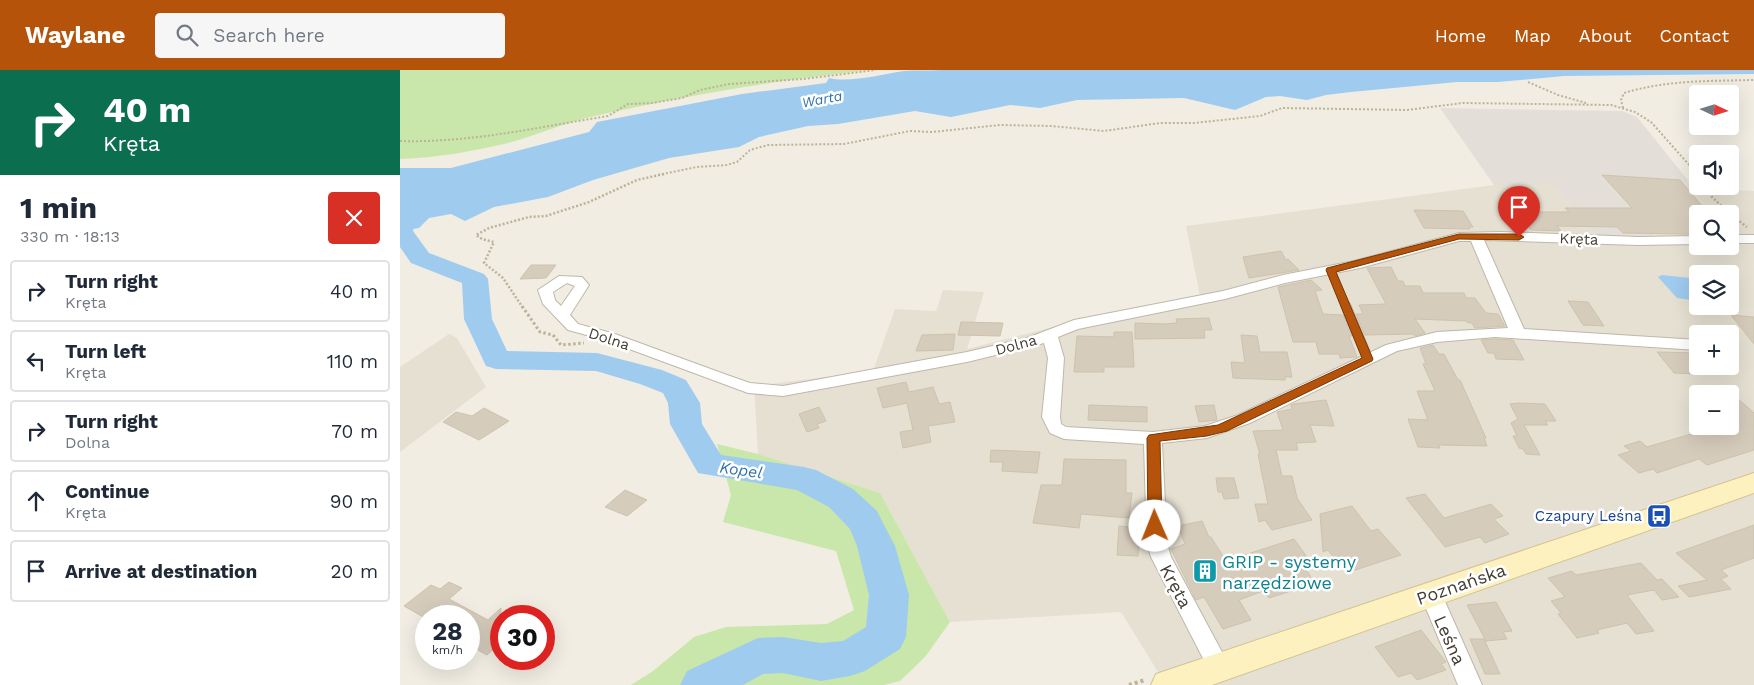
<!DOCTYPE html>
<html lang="en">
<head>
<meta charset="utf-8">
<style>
  body { margin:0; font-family:"Work Sans",sans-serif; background:#f6f6f7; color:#1f2937; height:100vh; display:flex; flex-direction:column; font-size:19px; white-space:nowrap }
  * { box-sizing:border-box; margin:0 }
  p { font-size:16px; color:#747a83 }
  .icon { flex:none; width:28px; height:28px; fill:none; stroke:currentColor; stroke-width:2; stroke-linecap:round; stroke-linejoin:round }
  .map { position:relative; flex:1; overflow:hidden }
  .sheet { display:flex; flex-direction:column; background:#fff; width:400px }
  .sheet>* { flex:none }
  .guide { background:#0b6e4f; color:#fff; overflow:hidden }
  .needle { width:32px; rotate:94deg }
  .fabs { position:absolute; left:1289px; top:15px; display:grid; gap:10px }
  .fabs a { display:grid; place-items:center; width:50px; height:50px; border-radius:5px; background:#fff; box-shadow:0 5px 20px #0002; font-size:25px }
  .speed { position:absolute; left:15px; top:535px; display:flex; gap:10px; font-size:25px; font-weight:700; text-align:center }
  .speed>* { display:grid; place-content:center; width:65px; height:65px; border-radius:50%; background:#fff; box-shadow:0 5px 20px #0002; line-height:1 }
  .speed small { font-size:12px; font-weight:400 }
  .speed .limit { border:8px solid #d22; background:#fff; color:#111 }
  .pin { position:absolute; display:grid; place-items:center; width:42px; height:42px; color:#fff; margin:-51px -21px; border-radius:50% 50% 50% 0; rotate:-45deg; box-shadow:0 0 5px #0007 }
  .pin .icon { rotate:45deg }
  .me { position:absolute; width:55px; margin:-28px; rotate:359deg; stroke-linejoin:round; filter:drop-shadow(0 0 4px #0008) }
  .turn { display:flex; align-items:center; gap:18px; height:105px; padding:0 20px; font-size:22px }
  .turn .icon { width:65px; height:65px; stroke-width:2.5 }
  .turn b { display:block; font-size:35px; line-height:42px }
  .round { display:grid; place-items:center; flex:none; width:52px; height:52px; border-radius:5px; background:#f6f6f7 }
  .summary { display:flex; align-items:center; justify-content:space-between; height:85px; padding:0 20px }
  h1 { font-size:30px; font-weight:700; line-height:38px }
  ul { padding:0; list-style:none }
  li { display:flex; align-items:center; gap:15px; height:62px; margin:0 10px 8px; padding:0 10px; border:2px solid #e0e1e3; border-radius:5px }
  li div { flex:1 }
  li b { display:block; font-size:19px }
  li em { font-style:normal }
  header { display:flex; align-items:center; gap:30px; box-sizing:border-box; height:70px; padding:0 25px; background:#b45309; color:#fff }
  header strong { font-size:24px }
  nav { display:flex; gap:28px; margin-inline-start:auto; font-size:18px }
  .search { width:350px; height:45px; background:#f6f6f7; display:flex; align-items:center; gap:12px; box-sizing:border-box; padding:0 18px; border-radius:5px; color:#747a83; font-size:19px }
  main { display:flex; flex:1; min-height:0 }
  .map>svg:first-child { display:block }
  .residential { fill:#e5e0d1; fill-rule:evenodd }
  .industrial { fill:#e3dfd8 }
  .green { fill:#c9e6ab }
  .water { fill:#9fcbef }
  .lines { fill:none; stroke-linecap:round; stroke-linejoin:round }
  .river { fill:#9fcbef; fill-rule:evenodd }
  .building { fill:#d6ccbc; stroke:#cdc2ac }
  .lane-far1-casing { stroke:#bfb8a9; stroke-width:8 }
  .lane-casing { stroke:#bfb8a9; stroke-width:11 }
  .street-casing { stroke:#bfb8a9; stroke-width:2 }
  .secondary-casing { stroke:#d1c393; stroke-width:2 }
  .path-far3 { stroke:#beb297; stroke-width:2; stroke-dasharray:2 2; stroke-linecap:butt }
  .path-far2 { stroke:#beb297; stroke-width:2.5; stroke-dasharray:2 2; stroke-linecap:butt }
  .path-far1 { stroke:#beb297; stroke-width:3; stroke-dasharray:2.5 2.5; stroke-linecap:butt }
  .path { stroke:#beb297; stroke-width:4; stroke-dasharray:3 3; stroke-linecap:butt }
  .lane-far1 { stroke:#fff; stroke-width:7 }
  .lane { stroke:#fff; stroke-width:9 }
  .street { fill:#fff; fill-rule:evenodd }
  .secondary { fill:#fef1c0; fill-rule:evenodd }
  .route { fill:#b45309; stroke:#753606 }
  .labels { text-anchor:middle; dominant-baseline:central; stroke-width:5; stroke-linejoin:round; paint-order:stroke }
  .far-water-label { font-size:14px; font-style:italic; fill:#2f72ac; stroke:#fff }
  .street-label { font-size:15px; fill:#433d33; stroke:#fff }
  .transit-label { font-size:15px; fill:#164399; stroke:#fff; text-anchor:end }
  .water-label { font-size:16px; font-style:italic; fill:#2f72ac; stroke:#fff }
  .near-culture-label { font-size:18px; fill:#0d838f; stroke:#fff; text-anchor:start }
  .near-street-label { font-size:18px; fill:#433d33; stroke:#fff }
</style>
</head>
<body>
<header>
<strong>Waylane</strong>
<div class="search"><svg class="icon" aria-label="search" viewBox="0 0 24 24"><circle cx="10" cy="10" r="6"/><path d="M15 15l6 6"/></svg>Search here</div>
<nav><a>Home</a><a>Map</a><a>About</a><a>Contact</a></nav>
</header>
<main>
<section class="sheet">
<div class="guide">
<div class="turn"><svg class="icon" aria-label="right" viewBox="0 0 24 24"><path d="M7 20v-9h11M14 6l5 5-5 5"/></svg><div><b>40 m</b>Kręta</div></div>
</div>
<div class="summary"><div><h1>1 min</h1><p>330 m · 18:13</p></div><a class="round" style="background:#d93025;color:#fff"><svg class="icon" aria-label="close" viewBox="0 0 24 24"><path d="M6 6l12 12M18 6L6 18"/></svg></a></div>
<ul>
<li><svg class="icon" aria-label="right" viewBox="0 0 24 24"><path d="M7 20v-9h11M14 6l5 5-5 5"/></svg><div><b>Turn right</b><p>Kręta</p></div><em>40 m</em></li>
<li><svg class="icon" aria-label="left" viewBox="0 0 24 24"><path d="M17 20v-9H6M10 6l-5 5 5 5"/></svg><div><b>Turn left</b><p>Kręta</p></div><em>110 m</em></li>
<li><svg class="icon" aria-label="right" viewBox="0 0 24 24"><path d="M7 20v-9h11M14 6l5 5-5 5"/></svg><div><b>Turn right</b><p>Dolna</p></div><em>70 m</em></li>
<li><svg class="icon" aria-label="ahead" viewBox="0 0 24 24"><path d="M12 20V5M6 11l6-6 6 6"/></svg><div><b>Continue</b><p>Kręta</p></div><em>90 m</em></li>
<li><svg class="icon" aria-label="arrive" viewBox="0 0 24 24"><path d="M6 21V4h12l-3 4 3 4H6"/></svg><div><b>Arrive at destination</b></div><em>20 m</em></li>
</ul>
</section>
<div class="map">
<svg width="1354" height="615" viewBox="0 0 1354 615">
  <rect width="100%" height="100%" fill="#f1ede3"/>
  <path class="residential" d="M1199 108 1291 114 1294 118 1354 121V615H766L721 542 550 552 480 423 358 384 354 316 473 301 495 239 536 241 543 220 584 222 567 279 661 255 800 226 786 156 1094 115H1153L1196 167H1258ZM1298 144H1330V176H1298ZM1298 204H1330V236H1298ZM1298 264H1330V296H1298ZM1298 324H1330V356H1298Z
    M49 264 57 268 86 317 0 382V297Z"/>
  <path class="industrial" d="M1040 38 1222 41 1237 47 1291 114 1200 108 1258 168 1196 167 1153 115H1094Z"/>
  <path class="green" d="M0 0H468C374 11 287 25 195 46 166 52 138 65 108 73 73 81 37 88 0 89Z
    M317 374 358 384 480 423 550 552 525 587 500 611 484 615H231L253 601 294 567 326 557 427 554 454 540 436 481 323 452 331 425Z"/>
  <path class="water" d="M541 0H1354V4L1164 6 1098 12H1057L951 22 926 25 907 30 880 26 866 27 835 40 784 28 677 30 640 38 610 35 551 47 515 41 438 54 408 56 359 67 339 77 269 88 193 110 148 127 94 137 65 151 51 144 29 148 19 158 0 161V98H51L189 62 197 52 342 24 426 13 429 8C449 13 484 4 504 1 516 0 529 1 541 0Z
    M1262 205 1290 208 1297 212V231L1277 228 1258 207Z"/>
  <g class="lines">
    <path class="river" d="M7 117 15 119 18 124 13 161 29 183 84 204 88 209 92 249 107 281 197 283 262 300 286 310 300 333 302 354 321 385 404 397 416 400 453 419 477 441 482 451 495 476 509 525 506 567 500 579 465 601 450 606 421 611 383 603 363 604 343 615H280L287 601 358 568 383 567 421 573 443 571 466 557 469 525 457 476 450 459 429 437 397 420 298 403 270 354 268 333 263 323 240 314 196 301 96 299 86 296 64 249 62 213 11 193 0 177V119Z"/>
  </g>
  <path class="building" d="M1202 105 1280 110 1309 144H1298V164H1285L1223 163 1217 157 1157 156 1161 161 1131 160 1118 142H1169L1165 138H1232Z
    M1014 140 1063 141 1073 157H1069L1070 159 1024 158Z
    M881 181 886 190 888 189 899 200 849 208 843 187Z
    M131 195H156L146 208 120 209Z
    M991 197 998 211H1003L1005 216H1020L1023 223H1064L1066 228H1075L1086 243 1098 244 1105 256 1075 258 1072 253H1068L1067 251 1015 249 1025 263 1015 266 1014 264 965 265 956 244H963L959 235 986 234 967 198Z
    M911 210 922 220 915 221 923 244 943 245 952 266H949L957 287 940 288 939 284H919L916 272H893L878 217Z
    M1168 231 1188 232 1204 256 1183 255Z
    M1331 245 1354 247V274Z
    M809 248 812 260H804L805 268 735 269V253L763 254 777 253 776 249Z
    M561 252 603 253 600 266 558 265Z
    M714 262H732L734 297H704V302H674L677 266 714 267Z
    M555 264 553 280 516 281 522 265Z
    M841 265 857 266 860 282H887L892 307H885V310L833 308 831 292 845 293Z
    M1095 269 1113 270 1124 290 1096 289 1094 283H1088L1081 270Z
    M1033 275 1039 284H1044L1058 310H1060L1086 368H1084L1087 376 1039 375 1040 378 1018 377 1008 349 1028 350 1017 321H1035L1023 294H1026L1020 278Z
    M1257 282 1298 283V304L1274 303Z
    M506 312 509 322 533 317 539 334 550 332 555 352 528 356 531 372 503 378 500 362 513 360 507 333 483 338 477 318Z
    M1330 322 1354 343V380L1307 395 1299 389 1257 403 1253 399 1239 403 1218 385 1231 381 1224 376 1240 371 1247 377 1298 362V365L1330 356Z
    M926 330 934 356 910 355 916 372 896 373 898 380H876L882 406H892L897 428 912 450 872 460 865 450 859 452 855 434H868L858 384H860L853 361 883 360 877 342 892 339 891 335 893 334Z
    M1119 333 1145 334 1156 351H1145L1148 355H1124L1140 385 1126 384 1123 379 1119 378 1113 366H1117L1111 353 1118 349 1110 334Z
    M689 335 747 337V352L688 350Z
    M814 335 817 350 799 352 795 336Z
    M419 337 426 351 417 354 419 358 407 362 399 344Z
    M84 338 109 351 79 370 43 352 56 342 72 346Z
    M591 380 640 382 637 403 602 401 603 392H590Z
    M664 389 726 390V423H732L729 448 681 444 679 458 633 453 641 415H662Z
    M816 408H834L839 428 824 429 822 422H818Z
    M225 420 247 430 227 446 205 437Z
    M1025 424 1044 448 1091 434 1103 446 1094 449 1109 464 1085 473 1080 467 1045 477 1006 428Z
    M952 436 971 461 978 459 1001 485 946 503 928 480 923 482 920 444Z
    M802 451 809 467H811L826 491 894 469 907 487 899 490 911 507 903 510 907 516 869 528 863 521 839 530 851 550 823 559 804 527 796 530 771 479 785 474 778 456Z
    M1354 455V488L1321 500 1328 506 1321 509 1331 519 1289 527 1278 516 1307 510 1276 483Z
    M719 456 741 458 738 486 717 485Z
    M1241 493 1257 510 1262 509 1279 527 1262 530 1254 520 1227 525 1254 561 1236 564 1227 553 1197 560 1199 563 1177 568 1158 544 1161 543 1151 531 1165 527 1148 508 1172 501 1176 505Z
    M49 512 62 518 49 529 88 550 101 538V572L87 585 69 575V546L25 548 4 536 31 515 40 519Z
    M1096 532 1112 561 1103 562 1107 569 1086 571 1067 535Z
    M1021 560 1046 592 1041 594 1046 600 1017 610 1011 603 998 607 975 577Z
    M1070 569H1084L1100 604H1085Z"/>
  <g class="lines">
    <defs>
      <path id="lane-far1" d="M931 200 947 238"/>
      <path id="lane" d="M946 236 968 289"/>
      <path id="street" d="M1101 162 1238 167 1298 166V174L1238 175 1084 170 1124 259 1298 270V280L1095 267 1037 272 997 281 850 353 807 368 762 373 767 473 771 487 830 597 827 604 819 607 811 604 751 487 747 473 744 374 664 369 650 363 642 347 648 288 644 273 567 292 383 326 348 323 205 270 168 260 143 234 138 220 159 206 182 207 189 215 170 245 178 254 215 264 327 305 350 313 383 316 567 282 627 268 674 250 823 221 883 205 954 191 1059 163ZM1059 171H1071L1108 258 1037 262 986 275 838 345 805 356 753 362 666 357 661 354 660 347 664 288 658 267 678 259 825 229 885 213 960 198ZM167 213 175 216 161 236 155 230 153 222Z
        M1330 165H1354V173H1330Z
        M1031 515 1039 518 1082 615H1058L1020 524 1023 518Z"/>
      <path id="secondary" d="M1354 403V423L812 615H751L756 604 768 600Z"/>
    </defs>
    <use href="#lane-far1" class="lane-far1-casing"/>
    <use href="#lane" class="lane-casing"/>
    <use href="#street" class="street-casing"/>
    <use href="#secondary" class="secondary-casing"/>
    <path class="path-far3" d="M1128 12 1158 25 1186 33
      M1223 38 1221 30 1224 23C1266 10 1311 11 1354 10
      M0 71C70 73 139 57 208 46L228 34 252 33 282 28 300 20 329 14 403 9 476 0
      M258 105 297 97 327 95 337 92 350 80 368 75 444 74 510 61 532 62 600 55 651 56 704 61 760 53H794L860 46 882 38 1007 40 1063 33 1211 35 1235 42 1251 52 1298 105"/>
    <path class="path-far2" d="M1305 116 1312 127 1330 144
      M1330 144 1347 157
      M123 238 103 208 84 193 94 172 82 169 76 165 89 158 129 147 146 146 189 132 237 110 264 104"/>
    <path class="path-far1" d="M122 236 140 262 153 265 161 275 184 273"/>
    <path class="path" d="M729 615 745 610"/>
    <use href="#lane-far1" class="lane-far1"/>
    <use href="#lane" class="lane"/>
    <use href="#street" class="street"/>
    <use href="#secondary" class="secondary"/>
  </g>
  <path class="route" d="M1059 164H1119L1124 167 1119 170 1059 169 936 202 973 289 972 291 827 361 807 366 760 371 762 456 760 460 755 461 750 460 748 456 747 368 749 365 818 355 962 288 926 200 927 198Z"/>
  <defs>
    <symbol id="bus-square" viewBox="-11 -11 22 22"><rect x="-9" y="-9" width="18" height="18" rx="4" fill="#1a4fb4" stroke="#fff"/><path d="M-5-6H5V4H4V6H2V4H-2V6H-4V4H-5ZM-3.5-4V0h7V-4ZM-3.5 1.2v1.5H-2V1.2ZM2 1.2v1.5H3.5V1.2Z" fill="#fff"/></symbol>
    <symbol id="building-square" viewBox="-11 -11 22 22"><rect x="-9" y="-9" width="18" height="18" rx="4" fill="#0f9aa8" stroke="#fff"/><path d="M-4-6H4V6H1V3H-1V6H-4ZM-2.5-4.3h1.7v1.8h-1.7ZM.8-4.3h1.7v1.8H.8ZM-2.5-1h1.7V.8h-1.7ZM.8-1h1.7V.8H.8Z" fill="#fff"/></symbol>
  </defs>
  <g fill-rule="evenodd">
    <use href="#bus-square" x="1245" y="432" width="28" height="28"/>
    <use href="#building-square" x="791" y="487" width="28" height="28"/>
  </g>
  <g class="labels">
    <g class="far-water-label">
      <text transform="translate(422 29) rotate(-11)">Warta</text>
    </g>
    <g class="street-label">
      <text transform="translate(1179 169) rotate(2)">Kręta</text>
      <text transform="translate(209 269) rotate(18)">Dolna</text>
      <text transform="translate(616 275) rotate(-15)">Dolna</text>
    </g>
    <g class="transit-label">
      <text x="1242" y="446">Czapury Leśna</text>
    </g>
    <g class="water-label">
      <text transform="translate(341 400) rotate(8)">Kopel</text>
    </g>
    <g class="near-culture-label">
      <text x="822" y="491">GRIP - systemy<tspan x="822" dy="21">narzędziowe</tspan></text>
    </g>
    <g class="near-street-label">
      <text transform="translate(1061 514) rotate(-19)">Poznańska</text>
      <text transform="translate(776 516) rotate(62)">Kręta</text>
      <text transform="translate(1050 570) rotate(66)">Leśna</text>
    </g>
  </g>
</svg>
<div class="fabs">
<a><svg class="needle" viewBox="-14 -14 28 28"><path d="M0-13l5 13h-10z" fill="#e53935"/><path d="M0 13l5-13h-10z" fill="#747a83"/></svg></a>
<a><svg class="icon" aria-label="sound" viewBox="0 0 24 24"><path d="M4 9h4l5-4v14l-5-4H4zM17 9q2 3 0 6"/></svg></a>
<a><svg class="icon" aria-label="search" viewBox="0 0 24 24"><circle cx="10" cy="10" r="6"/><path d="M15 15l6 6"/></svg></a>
<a><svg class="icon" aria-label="layers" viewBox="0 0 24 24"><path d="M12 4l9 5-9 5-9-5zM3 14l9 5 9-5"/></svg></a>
<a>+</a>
<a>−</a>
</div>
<div class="speed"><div>28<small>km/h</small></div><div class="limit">30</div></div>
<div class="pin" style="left:1119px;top:167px;background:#d93025"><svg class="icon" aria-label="arrive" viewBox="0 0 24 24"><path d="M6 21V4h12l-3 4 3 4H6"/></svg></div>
<svg class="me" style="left:755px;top:456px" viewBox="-20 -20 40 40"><circle r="19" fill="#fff"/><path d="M0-13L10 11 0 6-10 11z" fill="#b45309"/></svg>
</div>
</main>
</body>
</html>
